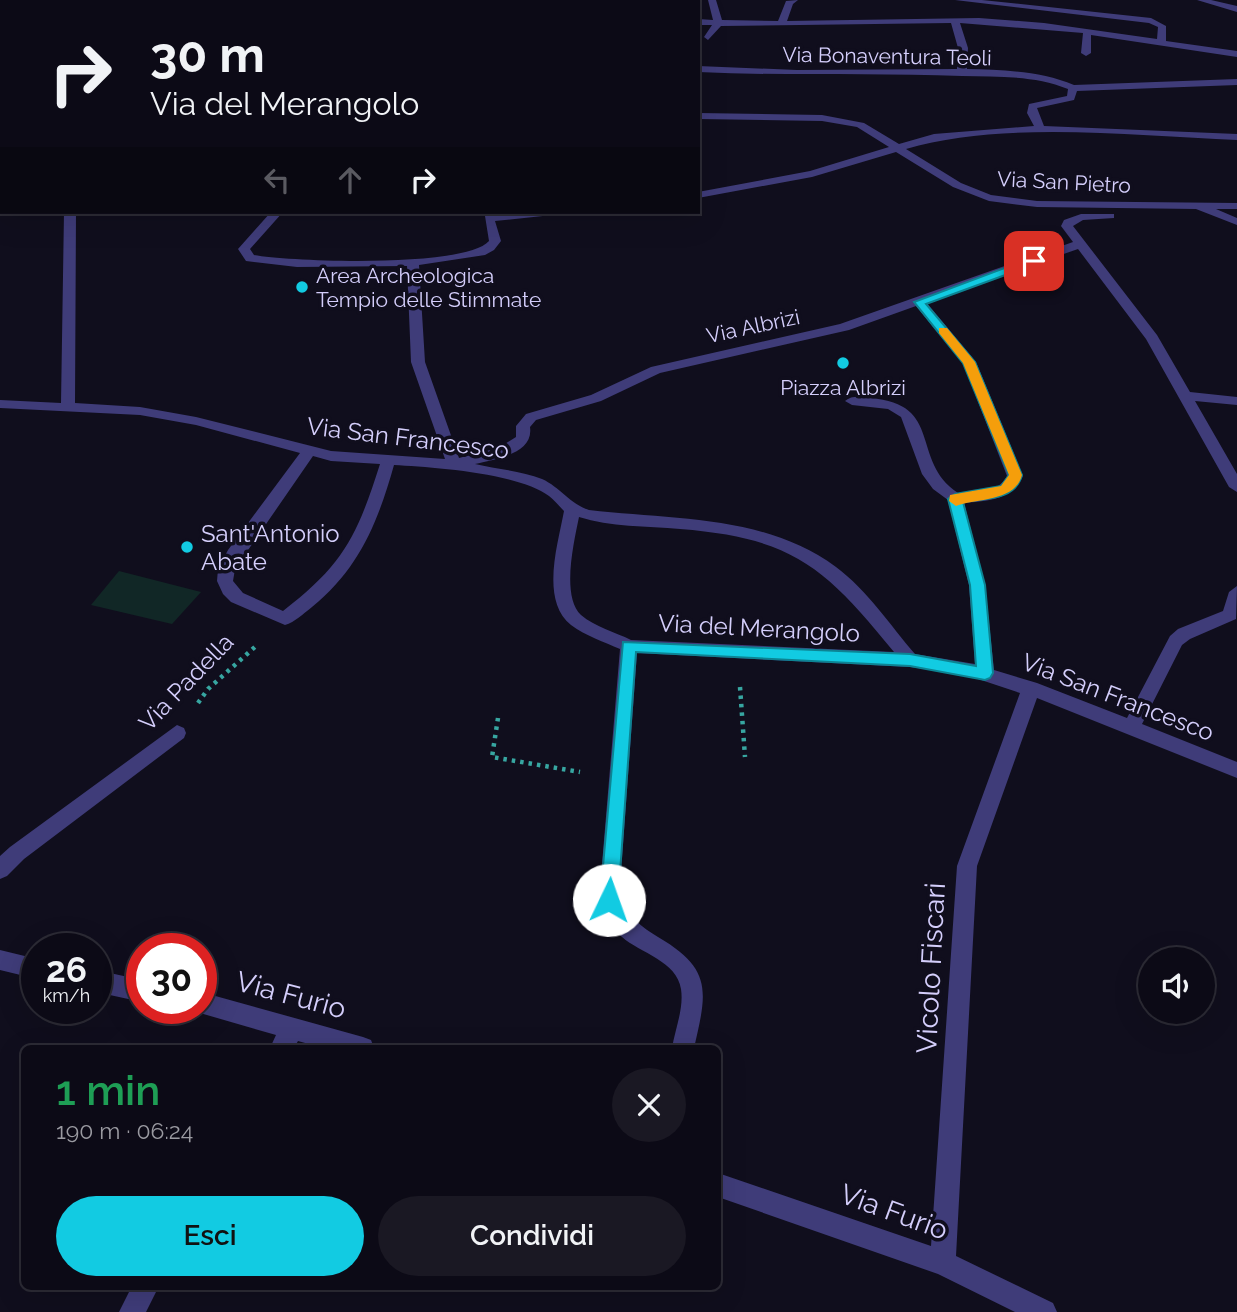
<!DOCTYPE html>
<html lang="it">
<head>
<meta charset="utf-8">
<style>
  body { margin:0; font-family:Raleway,sans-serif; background:#1a1823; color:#f1f3f6; height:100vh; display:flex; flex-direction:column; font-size:26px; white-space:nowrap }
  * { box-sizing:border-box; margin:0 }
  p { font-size:23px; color:#9a9aa1 }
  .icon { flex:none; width:38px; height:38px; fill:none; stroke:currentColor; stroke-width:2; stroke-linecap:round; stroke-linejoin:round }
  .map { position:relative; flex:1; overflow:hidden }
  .sheet { position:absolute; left:21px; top:1045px; width:700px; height:245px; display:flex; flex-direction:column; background:#0c0a16; border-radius:10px; box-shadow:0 7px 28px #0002,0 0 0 2px #2c2b35 }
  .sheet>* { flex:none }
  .top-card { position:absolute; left:0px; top:0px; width:700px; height:214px; box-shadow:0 7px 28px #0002,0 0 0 2px #2c2b35; background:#0c0a16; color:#f1f3f6; overflow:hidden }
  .controls { position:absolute; left:1138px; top:947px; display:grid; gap:14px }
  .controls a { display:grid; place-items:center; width:77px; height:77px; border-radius:50%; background:#0c0a16; box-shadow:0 7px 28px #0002,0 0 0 2px #2c2b35; font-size:35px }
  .speed { position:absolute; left:21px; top:933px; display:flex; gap:14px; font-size:35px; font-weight:700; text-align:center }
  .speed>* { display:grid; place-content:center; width:91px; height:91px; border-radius:50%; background:#0c0a16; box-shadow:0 7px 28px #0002,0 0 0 2px #2c2b35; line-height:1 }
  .speed small { font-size:18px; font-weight:400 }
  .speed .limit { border:10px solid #d22; background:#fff; color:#111 }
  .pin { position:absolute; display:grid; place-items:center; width:60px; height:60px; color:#fff; margin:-30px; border-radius:14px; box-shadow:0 4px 10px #0006 }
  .me { position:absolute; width:77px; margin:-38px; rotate:3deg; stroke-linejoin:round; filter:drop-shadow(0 0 5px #0008) }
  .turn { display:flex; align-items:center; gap:24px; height:147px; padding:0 35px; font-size:32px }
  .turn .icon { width:91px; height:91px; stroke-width:2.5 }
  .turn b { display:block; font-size:49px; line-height:60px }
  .lanes { display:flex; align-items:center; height:66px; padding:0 35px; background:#0003; justify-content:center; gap:35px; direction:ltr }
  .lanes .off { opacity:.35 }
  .round { display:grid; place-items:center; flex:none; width:74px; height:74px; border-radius:37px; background:#1a1823 }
  .overview { display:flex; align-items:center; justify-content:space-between; height:119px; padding:0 35px }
  h1 { font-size:42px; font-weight:600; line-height:52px; color:#1e9e55 }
  .action { display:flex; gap:14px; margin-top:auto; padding:14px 35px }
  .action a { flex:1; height:80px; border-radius:42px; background:#12cbe2; color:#111; font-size:28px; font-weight:600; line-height:80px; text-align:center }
  .action a+a { background:#1a1823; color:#f1f3f6 }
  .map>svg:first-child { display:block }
  .green { fill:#112726 }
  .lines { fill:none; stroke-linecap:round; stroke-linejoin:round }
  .path { stroke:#37a6a1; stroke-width:4.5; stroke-dasharray:3.5 5; stroke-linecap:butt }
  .minor { fill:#3f3c79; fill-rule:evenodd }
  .major { fill:#bd5ef2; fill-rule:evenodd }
  .route { fill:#12cbe2; stroke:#0c8493; stroke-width:2 }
  .slow { fill:#f59e0b }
  .poi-dot { fill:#12cbe2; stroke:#100e1d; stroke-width:2.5 }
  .labels { text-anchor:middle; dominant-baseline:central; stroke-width:7; stroke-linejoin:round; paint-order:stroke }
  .far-street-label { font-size:21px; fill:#d4cefb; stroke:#100e1d }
  .far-poi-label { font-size:21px; fill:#d4cefb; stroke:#100e1d; text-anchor:start }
  .street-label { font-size:24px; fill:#d4cefb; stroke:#100e1d }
  .poi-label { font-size:24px; fill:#d4cefb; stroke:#100e1d; text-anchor:start }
  .near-street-label { font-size:28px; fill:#d4cefb; stroke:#100e1d }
</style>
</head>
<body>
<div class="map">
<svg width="1237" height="1312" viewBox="0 0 1237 1312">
  <rect width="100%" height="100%" fill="#100e1d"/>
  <path class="green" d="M119 571 201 592 172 624 91 605Z"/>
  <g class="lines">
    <path class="path" d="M740 687 745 757
      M198 703 208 689 256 646
      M498 718 492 757 580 772"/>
    <path class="minor" d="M427 0H438L426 2Z
      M601 0H610L600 2Z
      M708 0H716L722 20 778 21 786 1 798 0 793 4 787 21 979 18 1044 23 1157 39 1158 27 1149 23 955 0H982L1151 18 1166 26V41L1237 51V57L1091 35V53L1086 56 1081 53 1083 33 960 23 968 48 967 69C1003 70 1041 71 1074 85L1237 79V85L1077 91 1074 100 1037 108 1044 126 1237 134V140C1136 136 1002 120 906 149L961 183 991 195 1037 201 1237 203V209H1216L1237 218V225L1196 209 1037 207 989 201 953 187 896 152 812 177 698 198V192L810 171 889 147 857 127 822 121 698 119V113L822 115 864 123 899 144 934 134 1034 126 1027 113 1029 104 1067 96 1068 89C1034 75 998 77 962 76 875 73 786 76 698 72V66L797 70 957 69 958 48 951 23 721 26 708 40 704 37 712 25H698V19L713 20Z
      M1197 0H1211L1237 6V12Z
      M64 212H76L75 403 140 407 196 417 331 451 445 459 411 362 407 266 297 267 246 261 238 249 271 212H283L250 249 254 255C293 262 465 268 489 241L485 216 558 212 552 215 495 221 501 241 494 250 485 255 419 265 425 362 459 458 498 448 516 437V426L526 414 591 395 651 367 840 324 1073 242 1061 226 1064 220 1081 214H1114V218L1083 220 1073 226 1157 335 1190 392 1237 397V405L1195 401 1237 474V492L1229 487 1146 339 1078 249 926 302 976 362 1023 476C1012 500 988 501 964 503L985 585 994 670 1037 683 1127 718 1170 636 1178 629 1223 611 1229 592 1237 586 1236 619 1190 639 1182 645 1142 724 1237 762V778L1037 698 977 866 956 1256 1053 1303 1057 1312H1015L938 1274 718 1197V1173L931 1246 957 866 1020 693 966 675 910 667 637 653 619 899C628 917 642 927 658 937 713 969 707 992 694 1048H672C675 1029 684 1009 681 989 677 961 640 953 622 937 610 927 605 914 599 900L620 649C604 642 586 636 571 625 540 600 558 544 564 511 559 506 554 500 549 496 518 473 432 467 394 465 378 522 359 569 312 607 303 614 295 622 285 625L231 602 223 594 217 581 218 569 228 550 300 453 196 425 140 415 0 408V400L61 403ZM916 306 963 363 1007 476C998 494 976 491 958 493 909 460 945 404 870 398 861 397 852 395 845 401L852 405 888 409 901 417 922 474 933 489 948 500 969 585 975 664 915 654C890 625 867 590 836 567 764 514 673 520 589 510 570 504 560 487 542 479 522 471 496 469 475 464 495 459 534 454 530 427L536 420 601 401 660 373 849 330ZM313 456 331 461 380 464C357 536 344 564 283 611L243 593 233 581 235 569ZM579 517C610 527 647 526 680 529 793 538 825 567 894 652L631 640C615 632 595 627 581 615 561 596 574 542 579 517Z
      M177 725 184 728 186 733 184 738 24 859 7 876 0 879V856L10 847Z
      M0 950 37 959V979L0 970Z
      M96 970 142 980V1002L96 992Z
      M201 992 363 1037 371 1040 374 1048H323L298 1041 294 1048H270L276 1035 193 1011 192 1008H201Z
      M132 1286H159L146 1312H119Z"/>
    <path class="major" d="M26 0H36L25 2Z
      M2 14V20L0 21V15Z"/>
  </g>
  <path class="route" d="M1034 257 1038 258V263L926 304 975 362 1022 475C1015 501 985 498 963 502L985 585 993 673 990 678 985 680 910 666 636 652 618 900 616 906 609 909 602 906 600 900 623 642 910 654 976 666 970 585 948 499 955 494 1001 486 1009 475 963 363 914 302Z"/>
  <path class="slow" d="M939 328H947L975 362 1022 475C1015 502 977 498 956 506L949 501 950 495 1001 486 1009 475 963 363 939 333Z"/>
  <g class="poi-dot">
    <circle cx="302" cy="287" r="7"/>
    <circle cx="843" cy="363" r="7"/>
    <circle cx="187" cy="547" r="7"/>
  </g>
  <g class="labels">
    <g class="far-street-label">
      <text transform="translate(887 56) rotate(1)">Via Bonaventura Teoli</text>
      <text transform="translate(1064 182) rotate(3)">Via San Pietro</text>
      <text transform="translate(753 326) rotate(-12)">Via Albrizi</text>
    </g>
    <g class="far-poi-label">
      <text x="316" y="275">Area Archeologica<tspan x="316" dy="24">Tempio delle Stimmate</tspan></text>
      <text x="843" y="387" text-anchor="middle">Piazza Albrizi</text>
    </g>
    <g class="street-label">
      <text transform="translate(408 438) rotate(7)">Via San Francesco</text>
      <text transform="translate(759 628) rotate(3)">Via del Merangolo</text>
      <text transform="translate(186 682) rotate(-46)">Via Padella</text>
      <text transform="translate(1118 697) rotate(21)">Via San Francesco</text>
    </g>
    <g class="poi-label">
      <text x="201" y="533">Sant'Antonio<tspan x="201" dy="28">Abate</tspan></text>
    </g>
    <g class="near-street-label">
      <text transform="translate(931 968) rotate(-87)">Vicolo Fiscari</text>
      <text transform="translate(291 995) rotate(15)">Via Furio</text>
      <text transform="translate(894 1212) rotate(20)">Via Furio</text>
    </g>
  </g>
</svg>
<div class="controls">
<a><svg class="icon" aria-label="sound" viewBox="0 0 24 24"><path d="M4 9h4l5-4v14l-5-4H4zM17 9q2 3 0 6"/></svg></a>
</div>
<div class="speed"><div>26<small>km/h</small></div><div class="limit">30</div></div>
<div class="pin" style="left:1034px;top:261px;background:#d93025"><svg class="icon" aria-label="arrive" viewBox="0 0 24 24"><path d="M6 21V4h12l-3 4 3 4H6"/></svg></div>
<svg class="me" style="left:609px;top:900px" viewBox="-20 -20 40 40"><circle r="19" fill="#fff"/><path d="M0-13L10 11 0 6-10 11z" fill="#12cbe2"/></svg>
<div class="top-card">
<div class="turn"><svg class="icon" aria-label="right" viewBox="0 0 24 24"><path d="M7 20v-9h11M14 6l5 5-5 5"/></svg><div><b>30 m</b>Via del Merangolo</div></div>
<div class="lanes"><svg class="icon off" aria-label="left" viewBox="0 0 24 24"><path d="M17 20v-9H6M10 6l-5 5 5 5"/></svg><svg class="icon off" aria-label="ahead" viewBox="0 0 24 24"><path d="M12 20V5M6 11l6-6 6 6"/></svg><svg class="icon" aria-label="right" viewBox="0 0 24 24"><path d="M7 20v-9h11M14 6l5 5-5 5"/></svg></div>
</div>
<section class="sheet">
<div class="overview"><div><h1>1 min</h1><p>190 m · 06:24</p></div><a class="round"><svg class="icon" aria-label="close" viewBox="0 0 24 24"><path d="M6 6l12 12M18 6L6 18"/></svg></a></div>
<div class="action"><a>Esci</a><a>Condividi</a></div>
</section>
</div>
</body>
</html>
